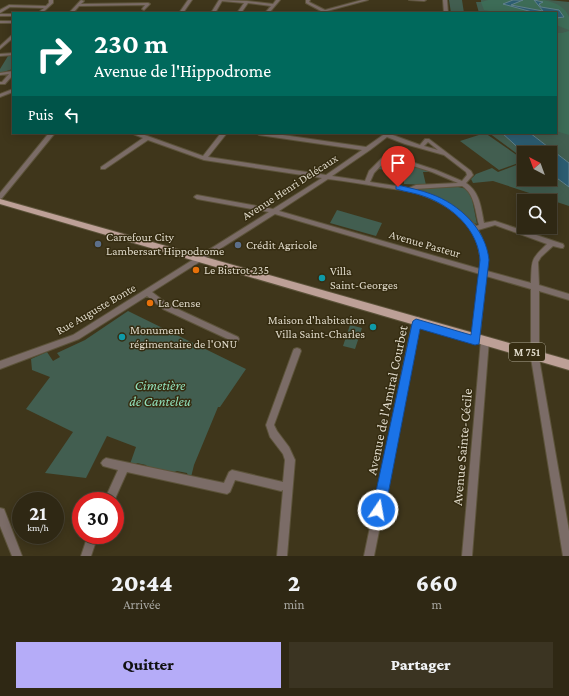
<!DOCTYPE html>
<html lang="fr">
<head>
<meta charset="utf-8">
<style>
  body { margin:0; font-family:"Crimson Pro",serif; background:#3b3422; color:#f1f3f6; height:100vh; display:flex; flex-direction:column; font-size:15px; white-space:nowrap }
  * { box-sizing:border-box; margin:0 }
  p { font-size:13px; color:#a7a6a0 }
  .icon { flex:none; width:22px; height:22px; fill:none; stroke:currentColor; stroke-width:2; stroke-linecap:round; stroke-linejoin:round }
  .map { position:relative; height:556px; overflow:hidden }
  .drawer { display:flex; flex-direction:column; background:#2f2814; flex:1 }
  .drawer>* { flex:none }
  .banner { position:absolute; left:12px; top:12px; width:545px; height:122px; border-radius:0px; box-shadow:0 2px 10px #0003,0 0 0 1px #4a4434; background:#00695c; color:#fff; overflow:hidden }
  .needle { width:26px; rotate:319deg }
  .buttons { position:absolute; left:517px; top:146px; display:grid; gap:8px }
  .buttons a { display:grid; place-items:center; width:40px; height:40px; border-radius:0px; background:#2f2814; box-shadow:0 2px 10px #0003,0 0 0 1px #4a4434; font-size:20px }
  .speed { position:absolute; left:12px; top:492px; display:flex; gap:8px; font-size:20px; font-weight:700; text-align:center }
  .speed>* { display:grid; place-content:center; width:52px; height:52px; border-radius:50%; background:#2f2814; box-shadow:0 2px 10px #0003,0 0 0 1px #4a4434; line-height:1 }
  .speed small { font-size:10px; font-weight:400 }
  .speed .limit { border:6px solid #d22; background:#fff; color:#111 }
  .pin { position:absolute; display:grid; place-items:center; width:34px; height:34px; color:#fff; margin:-41px -17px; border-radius:50% 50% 50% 0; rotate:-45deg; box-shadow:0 0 4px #0007 }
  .pin .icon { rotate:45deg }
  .me { position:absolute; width:44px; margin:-22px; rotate:12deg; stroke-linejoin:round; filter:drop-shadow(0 0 3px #0008) }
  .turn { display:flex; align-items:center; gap:14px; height:84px; padding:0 16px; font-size:18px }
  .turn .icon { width:52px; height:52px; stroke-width:2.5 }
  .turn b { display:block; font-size:28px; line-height:34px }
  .then { display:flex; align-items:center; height:38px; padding:0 16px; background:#0003; gap:8px; font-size:15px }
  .eta { display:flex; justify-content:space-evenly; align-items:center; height:68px; text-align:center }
  .eta b { font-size:24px; font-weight:800; line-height:28px }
  .action { display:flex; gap:8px; margin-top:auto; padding:8px 16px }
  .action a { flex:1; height:46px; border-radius:0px; background:#b5acf8; color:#111; font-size:16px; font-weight:800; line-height:46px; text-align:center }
  .action a+a { background:#3b3422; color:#f1f3f6 }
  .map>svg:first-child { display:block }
  .green { fill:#425e50 }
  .forest { fill:#3d6c57 }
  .water { fill:#2c5d72; stroke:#61828c }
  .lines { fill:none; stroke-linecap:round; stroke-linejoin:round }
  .minor-casing { stroke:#5c533a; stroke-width:2 }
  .major-casing { stroke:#5c533a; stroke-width:2 }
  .minor { fill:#7b6c67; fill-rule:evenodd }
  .major { fill:#bda097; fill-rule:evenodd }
  .route { fill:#1a73e8; stroke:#114b97 }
  .service-dot { fill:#5c6f8a; stroke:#352c11; stroke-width:1.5 }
  .food-dot { fill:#e8710a; stroke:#352c11; stroke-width:1.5 }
  .culture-dot { fill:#0f9aa8; stroke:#352c11; stroke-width:1.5 }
  .labels { text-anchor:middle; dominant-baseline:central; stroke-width:3; stroke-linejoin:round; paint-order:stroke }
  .shield { fill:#352c11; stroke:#aba491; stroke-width:1 }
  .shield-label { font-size:11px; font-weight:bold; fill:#ded8c8 }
  .street-label { font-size:12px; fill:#ded8c8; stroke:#352c11 }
  .poi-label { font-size:12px; fill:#ded8c8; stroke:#352c11; text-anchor:start }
  .near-park-label { font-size:14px; font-style:italic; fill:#91dfba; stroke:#352c11 }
  .near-street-label { font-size:14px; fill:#ded8c8; stroke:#352c11 }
</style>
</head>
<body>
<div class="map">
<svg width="569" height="556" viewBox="0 0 569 556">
  <rect width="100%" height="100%" fill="#3f361b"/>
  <path class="green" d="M449 0H462L464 13H451Z
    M481 0H549L569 2V163L530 133H556V13H479L476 2H481Z
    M13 55V69L0 73V69L8 56Z
    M485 133 524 160V161L499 170 460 141Z
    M489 133H502L524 153V159Z
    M524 162V179H550V173L569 187V206L493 181 473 183 471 179 476 174 492 168 498 172Z
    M402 164 416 168 419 167 435 172H423L426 185 404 184V171L377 169 382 165 392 166Z
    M458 187 467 189 471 194 477 224C469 222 462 212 455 207 443 198 428 195 416 188Z
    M337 210 382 223 376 236 330 223Z
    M128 311 246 369 220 407H218L194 465 191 477 188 476 187 473 177 471 174 472 148 468 146 465 137 463 134 466 130 464 136 447 107 436 86 478 45 473 73 432 26 409 50 377 32 370 31 359 47 352 53 361 60 357 57 353 85 340Z
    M350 325 362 328 355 349 343 346Z"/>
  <path class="forest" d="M488 0H513L503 4 536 13H501L484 10 481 2Z
    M523 0H534L543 11 535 10 510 4Z
    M539 0C549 0 565 5 569 17 569 20 569 26 569 30L556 25V18H560L559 10 543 8 538 3 542 1Z
    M569 31V135L556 131V33H562Z"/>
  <path class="water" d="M513 0H523L511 5 543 11 534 0 543 2 539 4 541 7 559 10 564 17 556 18V13H536L503 4Z
    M502 133H530L569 163V187L550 173V153H524Z"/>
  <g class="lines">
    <defs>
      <path id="minor" d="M49 0H53V3L42 13H38L44 8 10 7 0 13V10L9 5 46 6 49 3Z
        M81 0 84 1 81 4 148 3 150 4 144 10 142 9 145 5 79 6 73 13H69Z
        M188 0H192L183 13H179Z
        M219 0 247 1 273 4 276 0H280L269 13H265L271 6 248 3 241 13H237L244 3 222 1 215 13H211Z
        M306 0H310L309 2 325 10 362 0H368L327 11 326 13H315L321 11 306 3Z
        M409 0H426L424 1Z
        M443 0H447L448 13H444Z
        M0 14H13V16H0Z
        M0 21H13V23H0Z
        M12 35H13V38L0 49V46Z
        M13 53V55L0 56V54Z
        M13 71V75L5 84H0V82H2L9 74 0 75V73Z
        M13 89V92L0 97V94Z
        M49 133H55L2 198 0 199V193Z
        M131 133H139L203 156 221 133H227L208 157 326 175 362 150 259 135 256 133H269L366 147 386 133H392L390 134 420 145 425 139H429L471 171 473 175 466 183C480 192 481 208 484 223L495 221 563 244 564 246 563 248H561L553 246 541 257 538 262 539 285 569 294V300L539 291V358L569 531V556H563L531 358V289L486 276 479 341 478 343 475 344 472 343 471 341 480 274 275 214 152 292 169 305 238 337 239 339 238 341 235 342 232 341 163 309 147 296 79 339 0 369V361L73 335 269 212 197 199 194 197 195 196 197 195 273 209 322 178 204 160 148 140 105 169H101V167L143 138ZM387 137 405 144 444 155 466 172 467 175 462 181 436 170 387 154 385 155 369 171 365 181 332 176 370 150ZM428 142 438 150 424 146ZM388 158 432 172 458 183 416 185 409 188 370 182 374 173ZM328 179C346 181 363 184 380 187 392 189 405 190 416 193 451 204 484 228 480 269L279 211ZM462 186C475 194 475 211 479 225L476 226C460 208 439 196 415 189ZM495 225 547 244C530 260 532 260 531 283L487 271C488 255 485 243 478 230Z
        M417 317 420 318 421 320 374 556H364L413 320 414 318Z
        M485 337 488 338 489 340 472 556H462L481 340 482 338Z
        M297 348 300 349 301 351 274 425 277 431 289 447 295 460 287 556H277L283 490 281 491 235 480 230 492 227 494 127 472 114 501H104L118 470 103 466 101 463 103 460 106 458 224 483 229 472 232 470 283 482 285 460 283 454 270 437 266 425 293 351 294 349Z
        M0 508 4 509 22 556H12L0 526Z
        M88 535H98L91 556H81Z"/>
      <path id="major" d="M0 199 569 360V370L0 204Z"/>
    </defs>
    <use href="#minor" class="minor-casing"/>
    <use href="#major" class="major-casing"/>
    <use href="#minor" class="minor"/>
    <use href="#major" class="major"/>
  </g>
  <path class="route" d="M398 185C409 188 421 190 431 194 459 204 486 229 489 260L479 344 475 345 420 329 385 510 383 515 378 517 373 515 372 510 412 324 413 321 416 319 471 335 480 260C478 230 453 207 426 197 416 193 406 192 396 189V186Z"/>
  <g class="service-dot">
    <circle cx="98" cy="244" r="4"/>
    <circle cx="238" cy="245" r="4"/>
  </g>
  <g class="food-dot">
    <circle cx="196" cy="270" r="4"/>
    <circle cx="150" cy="303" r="4"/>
  </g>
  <g class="culture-dot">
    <circle cx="322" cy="278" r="4"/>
    <circle cx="373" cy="327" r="4"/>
    <circle cx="122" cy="337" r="4"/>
  </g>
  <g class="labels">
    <rect class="shield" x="509" y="343" width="36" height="18" rx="3"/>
    <g class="shield-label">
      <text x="527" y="352">M 751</text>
    </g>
    <g class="street-label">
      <text transform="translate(290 187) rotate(-33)">Avenue Henri Delécaux</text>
      <text transform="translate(425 244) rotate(16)">Avenue Pasteur</text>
      <text transform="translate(96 309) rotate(-30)">Rue Auguste Bonte</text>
    </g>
    <g class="poi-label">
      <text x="106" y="237">Carrefour City<tspan x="106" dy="14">Lambersart Hippodrome</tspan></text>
      <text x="246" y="245">Crédit Agricole</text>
      <text x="204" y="270">Le Bistrot 235</text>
      <text x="330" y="271">Villa<tspan x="330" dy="14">Saint-Georges</tspan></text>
      <text x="158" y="303">La Cense</text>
      <text x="365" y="320" text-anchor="end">Maison d'habitation<tspan x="365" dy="14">Villa Saint-Charles</tspan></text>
      <text x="130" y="330">Monument<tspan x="130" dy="14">régimentaire de l'ONU</tspan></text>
    </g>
    <g class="near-park-label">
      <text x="160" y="385">Cimetière<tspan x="160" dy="16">de Canteleu</tspan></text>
    </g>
    <g class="near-street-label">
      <text transform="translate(387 400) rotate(-78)">Avenue de l'Amiral Courbet</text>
      <text transform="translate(462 447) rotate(-85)">Avenue Sainte-Cécile</text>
    </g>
  </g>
</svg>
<div class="buttons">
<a><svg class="needle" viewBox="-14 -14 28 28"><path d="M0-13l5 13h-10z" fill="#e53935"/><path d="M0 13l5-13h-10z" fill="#a7a6a0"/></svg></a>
<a><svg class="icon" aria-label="search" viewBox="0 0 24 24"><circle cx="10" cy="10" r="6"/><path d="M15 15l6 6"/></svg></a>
</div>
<div class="speed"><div>21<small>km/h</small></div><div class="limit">30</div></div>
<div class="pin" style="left:398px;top:187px;background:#d93025"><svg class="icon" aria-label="arrive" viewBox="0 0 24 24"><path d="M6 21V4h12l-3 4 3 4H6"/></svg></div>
<svg class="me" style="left:378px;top:510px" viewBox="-20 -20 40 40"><circle r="17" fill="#1a73e8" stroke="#fff" stroke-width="3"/><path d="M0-11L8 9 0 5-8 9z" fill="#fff"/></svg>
<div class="banner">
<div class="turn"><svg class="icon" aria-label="right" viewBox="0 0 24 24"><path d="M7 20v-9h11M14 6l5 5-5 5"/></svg><div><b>230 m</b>Avenue de l'Hippodrome</div></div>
<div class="then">Puis<svg class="icon" aria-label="left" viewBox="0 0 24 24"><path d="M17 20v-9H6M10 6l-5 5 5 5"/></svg></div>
</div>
</div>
<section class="drawer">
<div class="eta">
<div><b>20:44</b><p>Arrivée</p></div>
<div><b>2</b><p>min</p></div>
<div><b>660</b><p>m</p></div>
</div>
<div class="action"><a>Quitter</a><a>Partager</a></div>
</section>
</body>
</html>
